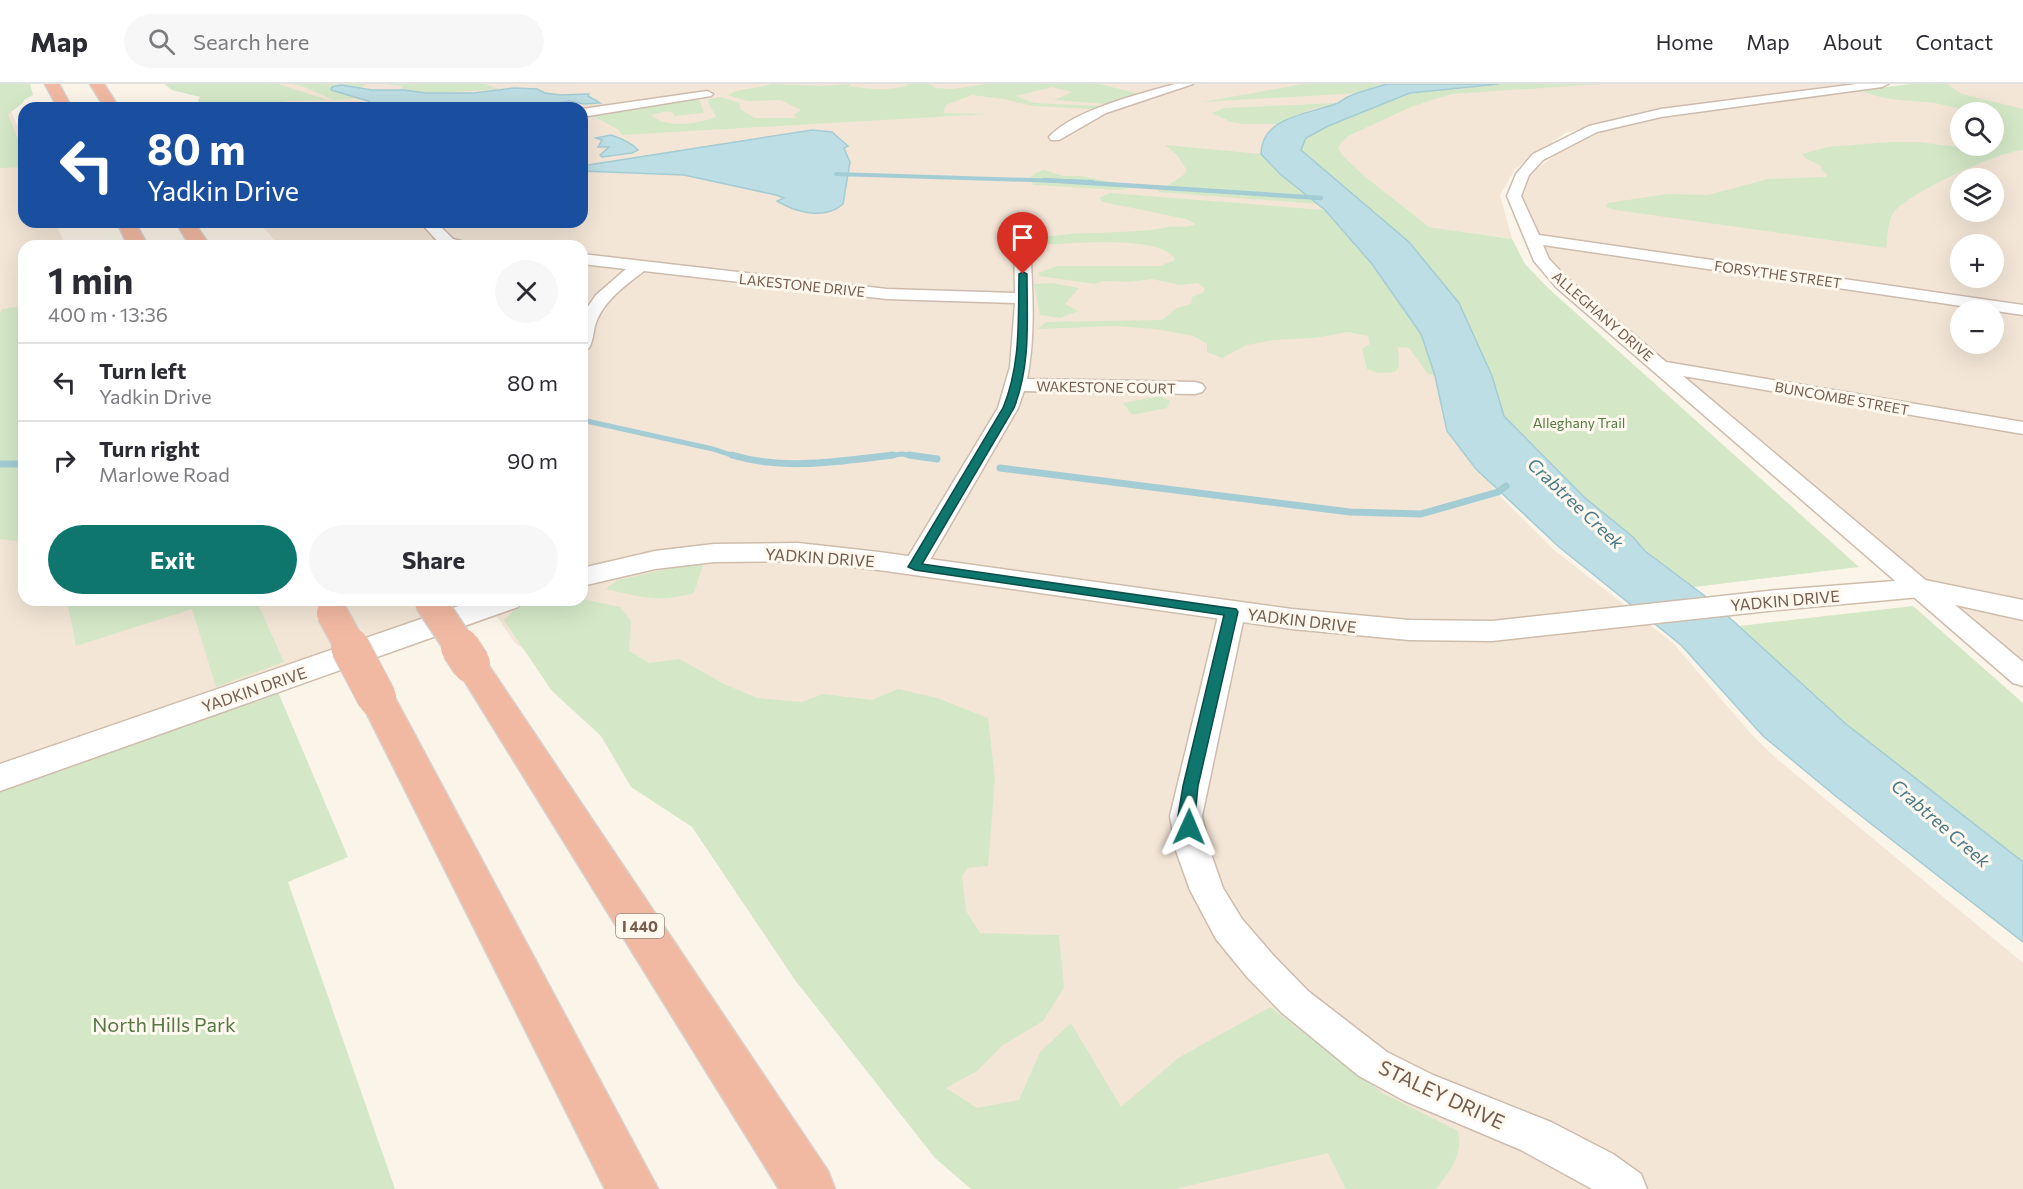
<!DOCTYPE html>
<html lang="en">
<head>
<meta charset="utf-8">
<style>
  body { margin:0; font-family:Commissioner,sans-serif; background:#f7f7f7; color:#2b2b33; height:100vh; display:flex; flex-direction:column; font-size:22px; white-space:nowrap }
  * { box-sizing:border-box; margin:0 }
  p { font-size:20px; color:#7c7c81 }
  .icon { flex:none; width:33px; height:33px; fill:none; stroke:currentColor; stroke-width:2; stroke-linecap:round; stroke-linejoin:round }
  .map { position:relative; flex:1; overflow:hidden }
  .drawer { position:absolute; left:18px; top:156px; width:570px; height:366px; display:flex; flex-direction:column; background:#fff; border-radius:18px; box-shadow:0 6px 24px #0002 }
  .drawer>* { flex:none }
  .guide { position:absolute; left:18px; top:18px; width:570px; height:126px; border-radius:18px; box-shadow:0 6px 24px #0002; background:#1a4fa0; color:#fff; overflow:hidden }
  .buttons { position:absolute; left:1950px; top:18px; display:grid; gap:12px }
  .buttons a { display:grid; place-items:center; width:54px; height:54px; border-radius:50%; background:#fff; box-shadow:0 6px 24px #0002; font-size:30px }
  .pin { position:absolute; display:grid; place-items:center; width:51px; height:51px; color:#fff; margin:-62px -26px; border-radius:50% 50% 50% 0; rotate:-45deg; box-shadow:0 0 6px #0007 }
  .pin .icon { rotate:45deg }
  .me { position:absolute; width:66px; margin:-33px; rotate:1deg; stroke-linejoin:round; filter:drop-shadow(0 0 4px #0008) }
  .turn { display:flex; align-items:center; gap:21px; height:126px; padding:0 30px; font-size:27px }
  .turn .icon { width:78px; height:78px; stroke-width:2.5 }
  .turn b { display:block; font-size:42px; line-height:51px }
  .round { display:grid; place-items:center; flex:none; width:63px; height:63px; border-radius:32px; background:#f7f7f7 }
  .overview { display:flex; align-items:center; justify-content:space-between; height:102px; padding:0 30px }
  h1 { font-size:36px; font-weight:700; line-height:45px }
  .primary-button { display:flex; gap:12px; margin-top:auto; padding:12px 30px }
  .primary-button a { flex:1; height:69px; border-radius:36px; background:#0f766e; color:#fff; font-size:24px; font-weight:700; line-height:69px; text-align:center }
  .primary-button a+a { background:#f7f7f7; color:#2b2b33 }
  ul { padding:0; list-style:none }
  li { display:flex; align-items:center; gap:18px; height:78px; padding:0 30px; border-top:2px solid #e1e1e2 }
  li div { flex:1 }
  li b { display:block; font-size:22px }
  li em { font-style:normal }
  header { display:flex; align-items:center; gap:36px; box-sizing:border-box; height:84px; padding:0 30px; background:#fff; border-bottom:2px solid #e1e1e2 }
  header strong { font-size:28px }
  nav { display:flex; gap:33px; margin-inline-start:auto; font-size:21px }
  .search { width:420px; height:54px; background:#f7f7f7; display:flex; align-items:center; gap:15px; box-sizing:border-box; padding:0 21px; border-radius:33px; color:#7c7c81; font-size:22px }
  .map>svg:first-child { display:block }
  .residential { fill:#f3e6d7; fill-rule:evenodd }
  .green { fill:#d4e8c7 }
  .water { fill:#bddee4; stroke:#a4ccd5; stroke-width:1.5 }
  .lines { fill:none; stroke-linecap:round; stroke-linejoin:round }
  .stream-far3 { stroke:#a4ccd5; stroke-width:4 }
  .stream-far2 { stroke:#a4ccd5; stroke-width:4.5 }
  .stream-far1 { stroke:#a4ccd5; stroke-width:5 }
  .stream { stroke:#a4ccd5; stroke-width:7 }
  .street-casing { stroke:#cdbcae; stroke-width:3 }
  .secondary-casing { stroke:#cfbdac; stroke-width:3 }
  .highway-casing { stroke:#d8d1cd; stroke-width:3 }
  .street { fill:#fff; fill-rule:evenodd }
  .secondary { fill:#fff; fill-rule:evenodd }
  .highway { fill:#f2b9a2; fill-rule:evenodd }
  .highway-bridge-far1-casing { stroke:#d8d1cd; stroke-width:33; stroke-linecap:butt }
  .highway-bridge-casing { stroke:#d8d1cd; stroke-width:40; stroke-linecap:butt }
  .highway-bridge-far1 { stroke:#f2b9a2; stroke-width:30 }
  .highway-bridge { stroke:#f2b9a2; stroke-width:38 }
  .route { fill:#0f766e; stroke:#0a4d48; stroke-width:1.5 }
  .labels { text-anchor:middle; dominant-baseline:central; stroke-width:6; stroke-linejoin:round; paint-order:stroke }
  .far-street-label { font-size:14px; fill:#745c4d; stroke:#fef8ee }
  .far-park-label { font-size:14px; fill:#547945; stroke:#fef8ee }
  .shield { fill:#fef8ee; stroke:#9d8b7d; stroke-width:1.5 }
  .shield-label { font-size:15px; font-weight:bold; fill:#745c4d }
  .street-label { font-size:16px; fill:#745c4d; stroke:#fef8ee }
  .water-label { font-size:18px; font-style:italic; fill:#477a86; stroke:#fef8ee }
  .near-park-label { font-size:20px; fill:#547945; stroke:#fef8ee }
  .near-street-label { font-size:20px; fill:#745c4d; stroke:#fef8ee }
</style>
</head>
<body>
<header>
<strong>Map</strong>
<div class="search"><svg class="icon" aria-label="search" viewBox="0 0 24 24"><circle cx="10" cy="10" r="6"/><path d="M15 15l6 6"/></svg>Search here</div>
<nav><a>Home</a><a>Map</a><a>About</a><a>Contact</a></nav>
</header>
<div class="map">
<svg width="2023" height="1105" viewBox="0 0 2023 1105">
  <rect width="100%" height="100%" fill="#fbf4e8"/>
  <path class="residential" d="M0 0 24 58V138H56L65 162H24V516H582V162H280L258 138H582V24H221L255 0H1388L1350 11 1337 19 1439 0H1876L1646 29 1565 49 1515 85 1500 111 1512 155 1429 143 1280 90 1319 120 1341 144 1421 250 1435 292 1447 347 1501 413 1553 465 1673 559 1753 652 1777 675 2023 879V1105H993L671 687 554 587 515 559 496 531 0 706Z
    M1911 0H2023V580L1572 198 1552 179 1522 115 1528 92 1572 57 1604 46 1655 33ZM1960 28H1994V62H1960ZM1960 94H1994V128H1960ZM1960 160H1994V194H1960ZM1960 226H1994V260H1960Z"/>
  <path class="green" d="M0 0H30L33 11 24 16 23 19 8 30 24 71V83L0 84Z
    M164 0H278L328 16 288 17 263 24H189L196 22 200 13 172 6Z
    M292 0H367L362 2 361 14 334 16 304 3Z
    M384 0H484L500 5 435 9 400 5 403 2Z
    M772 0 823 2 850 0 849 2C871 5 887 8 908 1L906 0H929L936 4 952 5 986 0H1099L1140 10 1107 20 1054 16 1072 8 1052 3 1016 12 1034 19 1101 22 1095 25 1033 22 1003 15 972 11 946 21 943 29 987 30 622 51 619 46 595 33V31C620 26 677 11 700 17L704 29 674 32 673 29 667 27 651 31C666 45 698 40 716 33L708 18 709 15 721 13 740 19V25L755 34H797L793 31 801 26 780 16 748 17 727 11C741 4 756 5 772 0Z
    M1303 0H1388L1361 9 1203 18Z
    M1418 0H1602L1452 10 1413 22 1348 52 1338 63 1342 71 1363 91 1429 143 1512 155 1525 180 1547 203 1859 483 1661 507 1461 288 1304 90 1292 48Z
    M1911 0H1947L1962 10 2023 25V66C1999 67 1909 109 1894 128 1887 138 1888 153 1886 164L1616 126 1606 123 1608 119 1667 110 1708 111 1768 95 1826 93 1827 90 1822 87 1821 82 1805 74 1802 70 1827 63 1890 58H1918L1958 63 1994 62V28C1973 28 1954 23 1934 19 1910 16 1882 17 1860 6Z
    M1337 19 1306 27 1282 40H1244L1231 38 1212 29 1224 24Z
    M1165 61 1261 70 1280 90 1319 120 1158 108 1185 90 1186 85 1177 71Z
    M1044 86 1063 92H1081L1135 103 1120 106 1034 101 1029 95 1035 89Z
    M1110 109 1325 126 1372 180 1421 250 1435 292 1428 290 1409 264 1398 263 1399 282 1395 288 1378 289 1367 285 1362 265 1370 260 1368 252 1348 248 1314 254 1273 256 1247 261 1222 274 1207 268V260L1194 252 1155 245 1115 242 1037 245 1046 238 1162 236 1177 224 1191 220 1192 213 1203 209 1205 205 1198 199 1180 201 1152 195 1128 198 1104 197 1095 200 1040 192 1038 189 1057 182H1160L1175 176C1164 150 1065 160 1040 161L1036 159 1035 155C1079 145 1124 152 1168 143 1178 141 1187 145 1195 140L1186 135 1103 118 1099 114Z
    M1052 199 1079 204 1065 220 1078 227 1060 234 1040 231 1034 200Z
    M24 222V458L0 455V230L2 225Z
    M1160 312 1170 317 1167 324 1132 331 1123 319Z
    M685 481H703L694 509C658 519 641 513 605 505L618 496Z
    M582 515 620 523 631 537 629 567 649 579 680 575 724 600 757 614 802 618 823 610 872 616 898 605 937 614 988 634 995 695 988 782 968 784 962 792 966 827 980 849 1059 851 1064 904 1043 937 1003 961 977 987 946 1004 977 1024 1019 1016 1040 968 1071 939 1121 1023 1178 974 1270 923 1384 1010 1458 1047C1463 1071 1450 1088 1436 1105H1346L1328 1069 1175 1105H971L935 1074 795 896 692 743 631 703 601 652 552 607 504 536 518 523 535 516Z
    M67 516H256L284 578 216 603 192 525 76 562Z
    M1913 522 2023 619V821L1705 546Z
    M278 608 348 773 288 798 395 1105H0V706Z"/>
  <path class="water" d="M1387 0H1499L1410 9 1328 42 1306 54 1301 66 1409 158 1459 219 1492 292 1504 332 1584 413 1633 453 1645 467 1709 515 1846 640 2023 778V858L1838 714 1763 652 1681 561 1559 463 1476 385 1447 347 1435 292 1421 250 1372 180 1325 126 1280 90 1261 70C1261 32 1311 30 1338 19 1342 17 1346 13 1350 12 1361 7 1375 4 1387 0Z
    M341 1 372 6H404L426 9H474L514 4 537 5 545 9 560 11 589 10 588 12 600 19 584 20 570 17 523 24H368L357 22 370 19 368 17 331 6 332 3Z
    M812 46 832 48 848 62 844 64 850 78 843 120C825 136 797 129 777 117L784 114 776 111 684 91 582 87V82Z
    M611 51C620 54 633 60 638 66L632 69 602 73 600 71 609 63H598L602 56 596 54Z"/>
  <g class="lines">
    <path class="stream-far3" d="M344 24 367 22
      M836 90 1093 98"/>
    <path class="stream-far2" d="M1044 96 1321 114"/>
    <path class="stream-far1" d="M582 336 713 365 737 373
      M881 373 902 370 920 373"/>
    <path class="stream" d="M732 371C784 387 841 377 893 371
      M909 371 937 375
      M0 380H24
      M1000 384 1350 428 1421 430 1498 408 1506 402"/>
    <defs>
      <path id="street" d="M1175 0H1193L1106 29 1059 56H1051L1049 53C1073 26 1140 10 1175 0Z
        M1857 0H1888L1882 3 1661 33 1597 48 1543 76 1529 91 1521 112 1539 151 2023 221V231L1543 161 1549 175 1568 195 1666 278 2023 338V350L1683 292 2023 578V602L2013 599 1556 203 1534 177 1507 112 1516 90 1533 70 1589 42 1661 25Z
        M707 7 713 10 711 12 582 33V25Z
        M420 138H436L453 155 468 159 470 162 441 161Z
        M1022 152 1030 157C1032 203 1036 250 1027 295L1195 298 1202 300 1205 304 1202 308 1195 310 1024 307 1018 324 923 488 914 490 905 488 902 483 998 324 1010 283 1015 219 887 215 644 187C626 201 606 215 597 236 593 245 594 256 589 264L582 266V231L596 211 626 185 582 180V170L887 205 1015 209 1014 157Z
        M1232 520 1241 522 1245 528 1202 732 1210 767 1223 804 1242 835 1273 871 1308 907 1387 968 1433 991 1551 1038 1613 1070 1641 1090 1647 1105H1592L1521 1066 1405 1017 1359 992 1282 929 1247 893 1216 855 1190 806 1176 767 1170 732 1219 528 1223 522Z"/>
      <path id="secondary" d="M798 459 879 468 1292 525 1409 536 1492 537 1777 506 1920 495 2023 516V536L1920 513 1777 526 1492 557 1409 556 1292 545 879 486 798 477 714 478 655 485 582 502V484L655 467 714 460Z
        M476 516H523L518 523 0 707V680Z"/>
      <path id="highway" d="M45 0H59L72 24H58Z
        M90 0H104L119 24H105Z
        M117 138H135L148 162H128Z
        M176 138H194L210 162H190Z
        M471 569 483 573 828 1087 835 1105H779L454 580 459 573Z
        M377 603 389 606 395 614 658 1105H605L359 614 365 606Z"/>
    </defs>
    <use href="#street" class="street-casing"/>
    <use href="#secondary" class="secondary-casing"/>
    <use href="#highway" class="highway-casing"/>
    <use href="#street" class="street"/>
    <use href="#secondary" class="secondary"/>
    <use href="#highway" class="highway"/>
    <defs>
      <path id="highway-bridge-far1" d="M429 516 461 564
        M332 529 351 564"/>
      <path id="highway-bridge" d="M350 563 377 614
        M460 563 471 580"/>
    </defs>
    <use href="#highway-bridge-far1" class="highway-bridge-far1-casing"/>
    <use href="#highway-bridge" class="highway-bridge-casing"/>
    <use href="#highway-bridge-far1" class="highway-bridge-far1"/>
    <use href="#highway-bridge" class="highway-bridge"/>
  </g>
  <path class="route" d="M1023 188 1027 190C1027 236 1031 280 1014 324L922 480 1236 525 1238 528 1198 702 1195 732 1197 743 1194 747H1183L1178 732 1183 702 1224 531 915 486 908 483 1003 324C1021 280 1018 237 1019 190Z"/>
  <g class="labels">
    <g class="far-street-label">
      <text transform="translate(1778 190) rotate(8)">FORSYTHE STREET</text>
      <text transform="translate(802 201) rotate(6)">LAKESTONE DRIVE</text>
      <text transform="translate(1603 232) rotate(41)">ALLEGHANY DRIVE</text>
      <text transform="translate(1106 303) rotate(1)">WAKESTONE COURT</text>
      <text transform="translate(1842 314) rotate(10)">BUNCOMBE STREET</text>
    </g>
    <g class="far-park-label">
      <text x="1579" y="338">Alleghany Trail</text>
    </g>
    <rect class="shield" x="616" y="830" width="48" height="24" rx="4.5"/>
    <g class="shield-label">
      <text x="640" y="842">I 440</text>
    </g>
    <g class="street-label">
      <text transform="translate(820 473) rotate(4)">YADKIN DRIVE</text>
      <text transform="translate(1785 516) rotate(-5)">YADKIN DRIVE</text>
      <text transform="translate(1302 536) rotate(7)">YADKIN DRIVE</text>
      <text transform="translate(254 605) rotate(-19)">YADKIN DRIVE</text>
    </g>
    <g class="water-label">
      <text transform="translate(1576 419) rotate(43)">Crabtree Creek</text>
      <text transform="translate(1941 739) rotate(41)">Crabtree Creek</text>
    </g>
    <g class="near-park-label">
      <text x="164" y="940">North Hills Park</text>
    </g>
    <g class="near-street-label">
      <text transform="translate(1442 1010) rotate(25)">STALEY DRIVE</text>
    </g>
  </g>
</svg>
<div class="buttons">
<a><svg class="icon" aria-label="search" viewBox="0 0 24 24"><circle cx="10" cy="10" r="6"/><path d="M15 15l6 6"/></svg></a>
<a><svg class="icon" aria-label="layers" viewBox="0 0 24 24"><path d="M12 4l9 5-9 5-9-5zM3 14l9 5 9-5"/></svg></a>
<a>+</a>
<a>−</a>
</div>
<div class="pin" style="left:1023px;top:190px;background:#d93025"><svg class="icon" aria-label="arrive" viewBox="0 0 24 24"><path d="M6 21V4h12l-3 4 3 4H6"/></svg></div>
<svg class="me" style="left:1189px;top:743px" viewBox="-20 -20 40 40"><path d="M0-17L14 15 0 8-14 15z" fill="#0f766e" stroke="#fff" stroke-width="4"/></svg>
<div class="guide">
<div class="turn"><svg class="icon" aria-label="left" viewBox="0 0 24 24"><path d="M17 20v-9H6M10 6l-5 5 5 5"/></svg><div><b>80 m</b>Yadkin Drive</div></div>
</div>
<section class="drawer">
<div class="overview"><div><h1>1 min</h1><p>400 m · 13:36</p></div><a class="round"><svg class="icon" aria-label="close" viewBox="0 0 24 24"><path d="M6 6l12 12M18 6L6 18"/></svg></a></div>
<ul>
<li><svg class="icon" aria-label="left" viewBox="0 0 24 24"><path d="M17 20v-9H6M10 6l-5 5 5 5"/></svg><div><b>Turn left</b><p>Yadkin Drive</p></div><em>80 m</em></li>
<li><svg class="icon" aria-label="right" viewBox="0 0 24 24"><path d="M7 20v-9h11M14 6l5 5-5 5"/></svg><div><b>Turn right</b><p>Marlowe Road</p></div><em>90 m</em></li>
</ul>
<div class="primary-button"><a>Exit</a><a>Share</a></div>
</section>
</div>
</body>
</html>
